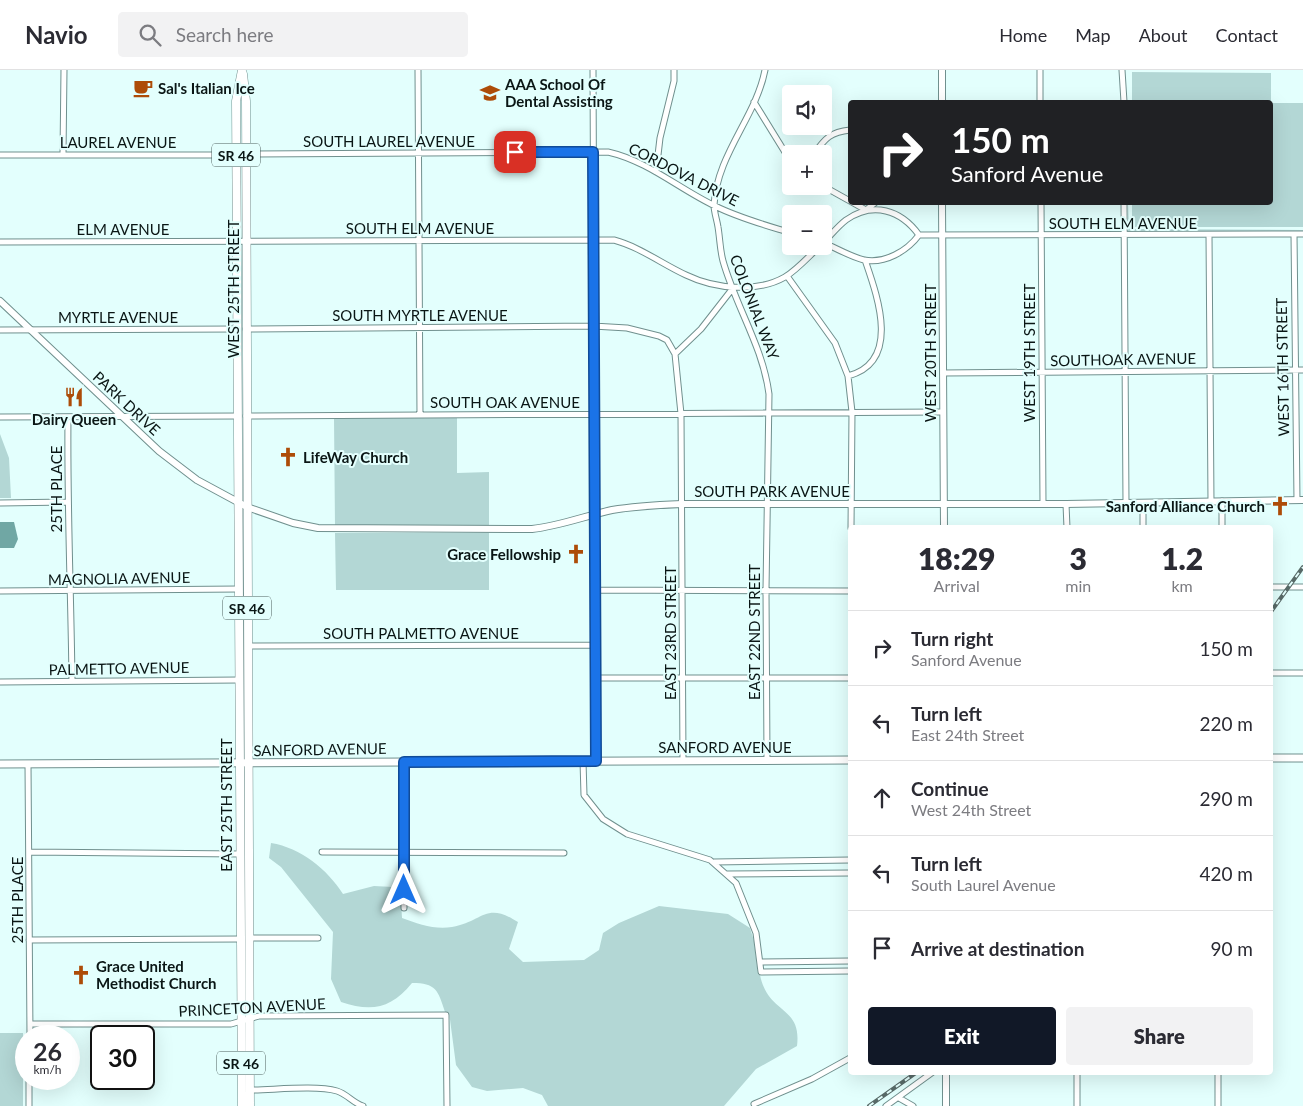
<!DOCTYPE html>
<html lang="en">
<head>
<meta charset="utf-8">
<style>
  body { margin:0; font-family:Lato,sans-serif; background:#f2f2f3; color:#2b2b33; height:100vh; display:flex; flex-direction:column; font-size:19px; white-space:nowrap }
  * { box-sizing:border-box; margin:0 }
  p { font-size:16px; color:#7c7c81 }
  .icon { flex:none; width:28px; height:28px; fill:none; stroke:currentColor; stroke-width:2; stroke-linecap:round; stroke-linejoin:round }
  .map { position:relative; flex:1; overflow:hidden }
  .side { position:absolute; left:848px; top:455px; width:425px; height:550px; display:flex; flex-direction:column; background:#fff; border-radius:5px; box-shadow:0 5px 20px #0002 }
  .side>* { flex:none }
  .banner { position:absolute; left:848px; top:30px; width:425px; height:105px; border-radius:5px; box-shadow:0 5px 20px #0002; background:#202124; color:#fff; overflow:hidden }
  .buttons { position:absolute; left:782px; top:15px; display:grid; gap:10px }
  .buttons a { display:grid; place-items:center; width:50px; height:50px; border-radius:5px; background:#fff; box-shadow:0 5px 20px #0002; font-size:25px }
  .speed { position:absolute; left:15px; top:955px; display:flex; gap:10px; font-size:25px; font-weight:700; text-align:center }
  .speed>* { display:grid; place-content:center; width:65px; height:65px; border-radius:50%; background:#fff; box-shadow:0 5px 20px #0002; line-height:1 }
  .speed small { font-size:12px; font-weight:400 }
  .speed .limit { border:2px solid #111; border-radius:8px; background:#fff; color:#111 }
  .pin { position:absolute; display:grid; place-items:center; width:42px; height:42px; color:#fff; margin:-21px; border-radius:10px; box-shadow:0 2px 8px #0006 }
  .me { position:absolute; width:55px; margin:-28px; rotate:0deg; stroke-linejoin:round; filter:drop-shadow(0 0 4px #0008) }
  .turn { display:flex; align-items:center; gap:18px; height:105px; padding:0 20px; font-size:22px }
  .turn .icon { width:65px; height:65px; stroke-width:2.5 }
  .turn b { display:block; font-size:35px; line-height:42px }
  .eta { display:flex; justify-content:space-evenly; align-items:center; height:85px; text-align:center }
  .eta b { font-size:30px; font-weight:800; line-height:35px }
  .primary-button { display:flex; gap:10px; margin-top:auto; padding:10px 20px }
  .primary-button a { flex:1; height:58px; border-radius:5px; background:#111827; color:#fff; font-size:20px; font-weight:800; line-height:58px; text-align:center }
  .primary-button a+a { background:#f2f2f3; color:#2b2b33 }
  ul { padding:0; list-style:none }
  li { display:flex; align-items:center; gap:15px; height:75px; padding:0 20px; border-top:1px solid #e1e1e2 }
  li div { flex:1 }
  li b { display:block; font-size:19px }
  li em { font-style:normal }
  header { display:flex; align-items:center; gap:30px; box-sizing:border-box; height:70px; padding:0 25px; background:#fff; border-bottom:1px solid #e1e1e2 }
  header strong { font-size:24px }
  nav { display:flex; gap:28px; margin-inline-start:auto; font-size:18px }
  .search { width:350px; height:45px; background:#f2f2f3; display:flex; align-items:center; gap:12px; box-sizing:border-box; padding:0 18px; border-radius:5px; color:#7c7c81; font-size:19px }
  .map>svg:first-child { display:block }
  .green { fill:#b3d7d5 }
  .water { fill:#70a7a4 }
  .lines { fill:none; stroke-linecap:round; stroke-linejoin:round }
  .minor-casing { stroke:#70908e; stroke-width:7 }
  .tertiary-casing { stroke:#70908e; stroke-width:8 }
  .secondary-casing { stroke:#70908e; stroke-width:9 }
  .primary-casing { stroke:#70908e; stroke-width:9 }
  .minor { stroke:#fff; stroke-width:5 }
  .tertiary { stroke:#fff; stroke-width:6 }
  .secondary { stroke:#fff; stroke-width:7 }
  .primary { stroke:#fff; stroke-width:8 }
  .rail-casing { stroke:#586a68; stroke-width:4 }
  .rail { stroke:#e3fffd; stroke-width:2; stroke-dasharray:5.5; stroke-linecap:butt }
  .route-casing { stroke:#114b97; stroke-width:12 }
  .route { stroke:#1a73e8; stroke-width:9 }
  .labels { text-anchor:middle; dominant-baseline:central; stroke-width:4; stroke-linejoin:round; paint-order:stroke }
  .shield { fill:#e3fffd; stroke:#4b5c5b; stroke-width:1 }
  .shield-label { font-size:14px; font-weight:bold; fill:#0a1615 }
  .poi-label { font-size:15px; font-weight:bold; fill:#0a1615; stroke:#e3fffd; text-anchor:start }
  .street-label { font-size:15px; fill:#0a1615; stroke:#e3fffd }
</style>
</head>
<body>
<header>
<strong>Navio</strong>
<div class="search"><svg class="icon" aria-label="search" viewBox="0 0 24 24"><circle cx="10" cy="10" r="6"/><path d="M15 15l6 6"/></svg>Search here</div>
<nav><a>Home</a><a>Map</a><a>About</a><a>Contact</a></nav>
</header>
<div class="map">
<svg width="1303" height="1036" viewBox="0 0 1303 1036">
  <rect width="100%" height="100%" fill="#e3fffd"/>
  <path class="green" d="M1132 2 1271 3V33H1303V157H1132V133L1270 132V32H1132Z
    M1128 133 1129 157 1132 159 1303 160V161L1128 162Z
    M334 348H457V403L489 402V457H335Z
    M0 364 9 388 11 428H0Z
    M335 463H489V520H336Z
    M271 773C301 778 327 799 343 824L374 816 393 817 401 830 402 848C418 854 435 860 452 857 483 852 485 831 518 852L509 879 523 892 584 890 599 880 603 863 619 853 659 836 728 844 750 858 754 871 758 905H760C768 945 802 935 797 976L756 999 724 1036H548L542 1025 523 1018 487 1021 472 1017 456 995 449 942H445C438 920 436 913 412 913 391 939 371 942 341 932L331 909 333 862 281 797 269 788Z
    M0 963H23V1036H0Z"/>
  <path class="water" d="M0 452H14L18 469 14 478H0Z"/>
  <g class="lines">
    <defs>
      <path id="minor" d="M418 0 420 345
        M593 0 596 691
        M765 0C756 47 717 84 714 135 714 142 717 150 718 157 720 169 720 180 723 191 736 237 763 277 769 324L766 520 767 691
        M1040 0V32
        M1122 0 1124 32
        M754 32 791 92
        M63 84 64 0
        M246 84 608 82C648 91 679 119 715 136 739 148 765 155 791 163
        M814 84C825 68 831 62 850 60
        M0 85H236
        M656 102 660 68 674 11V0
        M823 116 866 140 876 132
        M1041 132 1043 433
        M1124 132 1126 433
        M1294 164 1297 430
        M1209 165 1211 432
        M0 172 614 170C640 177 662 194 686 205 715 219 757 223 785 207 798 199 809 186 820 176
        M824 172C831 165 838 156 846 150 873 131 901 140 919 165L1303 164
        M824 173C836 178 851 187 864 190 885 194 907 181 919 165
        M787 206 835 273 848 306 852 342 851 458
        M246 259 593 256 627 258 659 266 667 270 675 284 681 344 683 691
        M0 260 237 259
        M675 284 701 259 733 218
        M943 303 1303 300
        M848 306C902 292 877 225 865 190
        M246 346 943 342
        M0 347 238 346
        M68 347C67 435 71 523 72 611
        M1222 431V458
        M0 433 68 432
        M1143 433V458
        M1066 434 1067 458
        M1270 517H1303
        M595 520 850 521
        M0 521 239 519
        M248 576 594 575
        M1270 603H1303
        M595 608H850
        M0 612 239 610
        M583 691 584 725 603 749 627 764 710 790 736 813 756 863 761 902 850 901
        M404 692V838
        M28 694 30 966
        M29 782 240 784
        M322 782 564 783
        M714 792 850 790
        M727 804 850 803
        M249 868H318
        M29 870 241 869
        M760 892 850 891
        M30 954H231L259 946 446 945 447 1036
        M1077 1002V1036
        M250 1020C273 1020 316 1015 337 1021 347 1024 353 1033 363 1036
        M899 1028 913 1036
        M754 1034 812 1009 850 988
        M29 1036V1009
        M886 1036 933 1002
        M1218 1036V1002"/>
      <path id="tertiary" d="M942 0V32
        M942 132 944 458
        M0 231 159 381 197 410 247 437 293 453 318 458 532 459C559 456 585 446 612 440 635 436 658 435 682 434H1066L1303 430
        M946 1002V1036"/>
      <path id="secondary" d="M1270 688H1303
        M0 694 850 690"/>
      <path id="primary" d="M243 4 246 31 250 1036
        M242 1036 236 31 242 0"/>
    </defs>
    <use href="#minor" class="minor-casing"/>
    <use href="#tertiary" class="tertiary-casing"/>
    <use href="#secondary" class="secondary-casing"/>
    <use href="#primary" class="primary-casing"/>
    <use href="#minor" class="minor"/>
    <use href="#tertiary" class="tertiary"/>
    <use href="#secondary" class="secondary"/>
    <use href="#primary" class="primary"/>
    <defs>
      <path id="rail" d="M1270 543 1303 497
        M869 1036 917 1002"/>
    </defs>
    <use href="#rail" class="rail-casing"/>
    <use href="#rail" class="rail"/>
  </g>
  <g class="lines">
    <defs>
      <path id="route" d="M404 820V692L596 691 593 82H515"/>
    </defs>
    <use href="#route" class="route-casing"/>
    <use href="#route" class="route"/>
  </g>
  <defs>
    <symbol id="cafe-bare" viewBox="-9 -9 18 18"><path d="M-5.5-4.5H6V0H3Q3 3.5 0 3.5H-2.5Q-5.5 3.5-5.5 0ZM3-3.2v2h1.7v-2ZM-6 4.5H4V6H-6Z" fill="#ad4c08" stroke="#e3fffd" stroke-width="2.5" paint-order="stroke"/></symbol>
    <symbol id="school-bare" viewBox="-9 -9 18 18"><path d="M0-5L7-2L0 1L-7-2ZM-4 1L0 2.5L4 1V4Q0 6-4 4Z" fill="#ad4c08" stroke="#e3fffd" stroke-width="2.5" paint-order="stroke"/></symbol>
    <symbol id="restaurant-bare" viewBox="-9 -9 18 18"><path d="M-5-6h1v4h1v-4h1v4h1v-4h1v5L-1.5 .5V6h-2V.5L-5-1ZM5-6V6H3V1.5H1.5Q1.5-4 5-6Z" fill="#ad4c08" stroke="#e3fffd" stroke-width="2.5" paint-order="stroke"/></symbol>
    <symbol id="church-bare" viewBox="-9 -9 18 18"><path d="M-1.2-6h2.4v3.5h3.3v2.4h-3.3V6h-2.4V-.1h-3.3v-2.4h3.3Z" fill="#ad4c08" stroke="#e3fffd" stroke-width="2.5" paint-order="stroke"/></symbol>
  </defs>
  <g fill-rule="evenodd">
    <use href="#cafe-bare" x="129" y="4" width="28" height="28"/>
    <use href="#school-bare" x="476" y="9" width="28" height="28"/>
    <use href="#restaurant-bare" x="60" y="313" width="28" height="28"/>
    <use href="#church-bare" x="274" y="373" width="28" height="28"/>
    <use href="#church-bare" x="1266" y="422" width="28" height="28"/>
    <use href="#church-bare" x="562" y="470" width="28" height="28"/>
    <use href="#church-bare" x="67" y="891" width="28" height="28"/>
  </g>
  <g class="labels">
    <g class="shield">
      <rect x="212" y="73.5" width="48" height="23" rx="4"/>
      <rect x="223" y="526.5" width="48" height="23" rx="4"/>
      <rect x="217" y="981.5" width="48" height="23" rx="4"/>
    </g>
    <g class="shield-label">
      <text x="236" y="85">SR 46</text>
      <text x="247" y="538">SR 46</text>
      <text x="241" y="993">SR 46</text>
    </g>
    <g class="poi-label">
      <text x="505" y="14">AAA School Of<tspan x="505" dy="17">Dental Assisting</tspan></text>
      <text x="158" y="18">Sal's Italian Ice</text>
      <text x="74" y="349" text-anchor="middle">Dairy Queen</text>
      <text x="303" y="387">LifeWay Church</text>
      <text x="1265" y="436" text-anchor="end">Sanford Alliance Church</text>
      <text x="561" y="484" text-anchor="end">Grace Fellowship</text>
      <text x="96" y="896">Grace United<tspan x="96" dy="17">Methodist Church</tspan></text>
    </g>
    <g class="street-label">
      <text x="389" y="71">SOUTH LAUREL AVENUE</text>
      <text x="118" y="72">LAUREL AVENUE</text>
      <text transform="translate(684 104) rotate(27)">CORDOVA DRIVE</text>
      <text x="1123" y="153">SOUTH ELM AVENUE</text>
      <text x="420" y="158">SOUTH ELM AVENUE</text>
      <text x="123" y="159">ELM AVENUE</text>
      <text transform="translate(233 219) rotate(-90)">WEST 25TH STREET</text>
      <text transform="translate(755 237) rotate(69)">COLONIAL WAY</text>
      <text x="420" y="245">SOUTH MYRTLE AVENUE</text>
      <text x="118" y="247">MYRTLE AVENUE</text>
      <text transform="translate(930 283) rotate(-90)">WEST 20TH STREET</text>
      <text transform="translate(1029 283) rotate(-90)">WEST 19TH STREET</text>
      <text transform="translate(1123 289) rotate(-1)">SOUTHOAK AVENUE</text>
      <text transform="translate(1282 297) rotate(-91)">WEST 16TH STREET</text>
      <text x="505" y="332">SOUTH OAK AVENUE</text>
      <text transform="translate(127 333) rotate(43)">PARK DRIVE</text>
      <text transform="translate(56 419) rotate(-90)">25TH PLACE</text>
      <text x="772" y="421">SOUTH PARK AVENUE</text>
      <text transform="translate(119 508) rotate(-1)">MAGNOLIA AVENUE</text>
      <text transform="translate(754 562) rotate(-90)">EAST 22ND STREET</text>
      <text x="421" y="563">SOUTH PALMETTO AVENUE</text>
      <text transform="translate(670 563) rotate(-90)">EAST 23RD STREET</text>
      <text transform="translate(119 598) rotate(-1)">PALMETTO AVENUE</text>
      <text x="725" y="677">SANFORD AVENUE</text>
      <text transform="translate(320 679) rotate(-1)">SANFORD AVENUE</text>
      <text transform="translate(226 735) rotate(-90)">EAST 25TH STREET</text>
      <text transform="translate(17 830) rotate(-90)">25TH PLACE</text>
      <text transform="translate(252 937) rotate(-3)">PRINCETON AVENUE</text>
    </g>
  </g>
</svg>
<div class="buttons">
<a><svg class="icon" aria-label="sound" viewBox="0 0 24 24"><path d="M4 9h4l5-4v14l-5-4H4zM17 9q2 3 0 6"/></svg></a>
<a>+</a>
<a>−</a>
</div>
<div class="speed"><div>26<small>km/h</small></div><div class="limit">30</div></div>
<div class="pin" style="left:515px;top:82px;background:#d93025"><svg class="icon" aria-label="arrive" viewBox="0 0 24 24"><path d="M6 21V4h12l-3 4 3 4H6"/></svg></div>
<svg class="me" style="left:404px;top:820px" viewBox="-20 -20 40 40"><path d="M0-17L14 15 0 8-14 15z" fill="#1a73e8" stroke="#fff" stroke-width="4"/></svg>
<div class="banner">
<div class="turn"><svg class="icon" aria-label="right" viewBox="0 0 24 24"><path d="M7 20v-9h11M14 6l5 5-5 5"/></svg><div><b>150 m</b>Sanford Avenue</div></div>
</div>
<section class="side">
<div class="eta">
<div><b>18:29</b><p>Arrival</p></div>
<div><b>3</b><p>min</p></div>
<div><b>1.2</b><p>km</p></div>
</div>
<ul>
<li><svg class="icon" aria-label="right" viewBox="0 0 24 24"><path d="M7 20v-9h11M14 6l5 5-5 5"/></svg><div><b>Turn right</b><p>Sanford Avenue</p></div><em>150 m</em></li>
<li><svg class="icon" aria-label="left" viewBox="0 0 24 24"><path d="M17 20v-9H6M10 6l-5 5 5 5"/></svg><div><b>Turn left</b><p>East 24th Street</p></div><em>220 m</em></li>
<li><svg class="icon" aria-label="ahead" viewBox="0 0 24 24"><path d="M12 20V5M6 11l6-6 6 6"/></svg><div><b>Continue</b><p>West 24th Street</p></div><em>290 m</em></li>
<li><svg class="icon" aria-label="left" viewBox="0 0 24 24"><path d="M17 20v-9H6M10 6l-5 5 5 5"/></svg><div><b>Turn left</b><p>South Laurel Avenue</p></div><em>420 m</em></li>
<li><svg class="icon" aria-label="arrive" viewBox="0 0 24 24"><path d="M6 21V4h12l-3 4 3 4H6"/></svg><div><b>Arrive at destination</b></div><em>90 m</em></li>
</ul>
<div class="primary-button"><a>Exit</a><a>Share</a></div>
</section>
</div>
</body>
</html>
